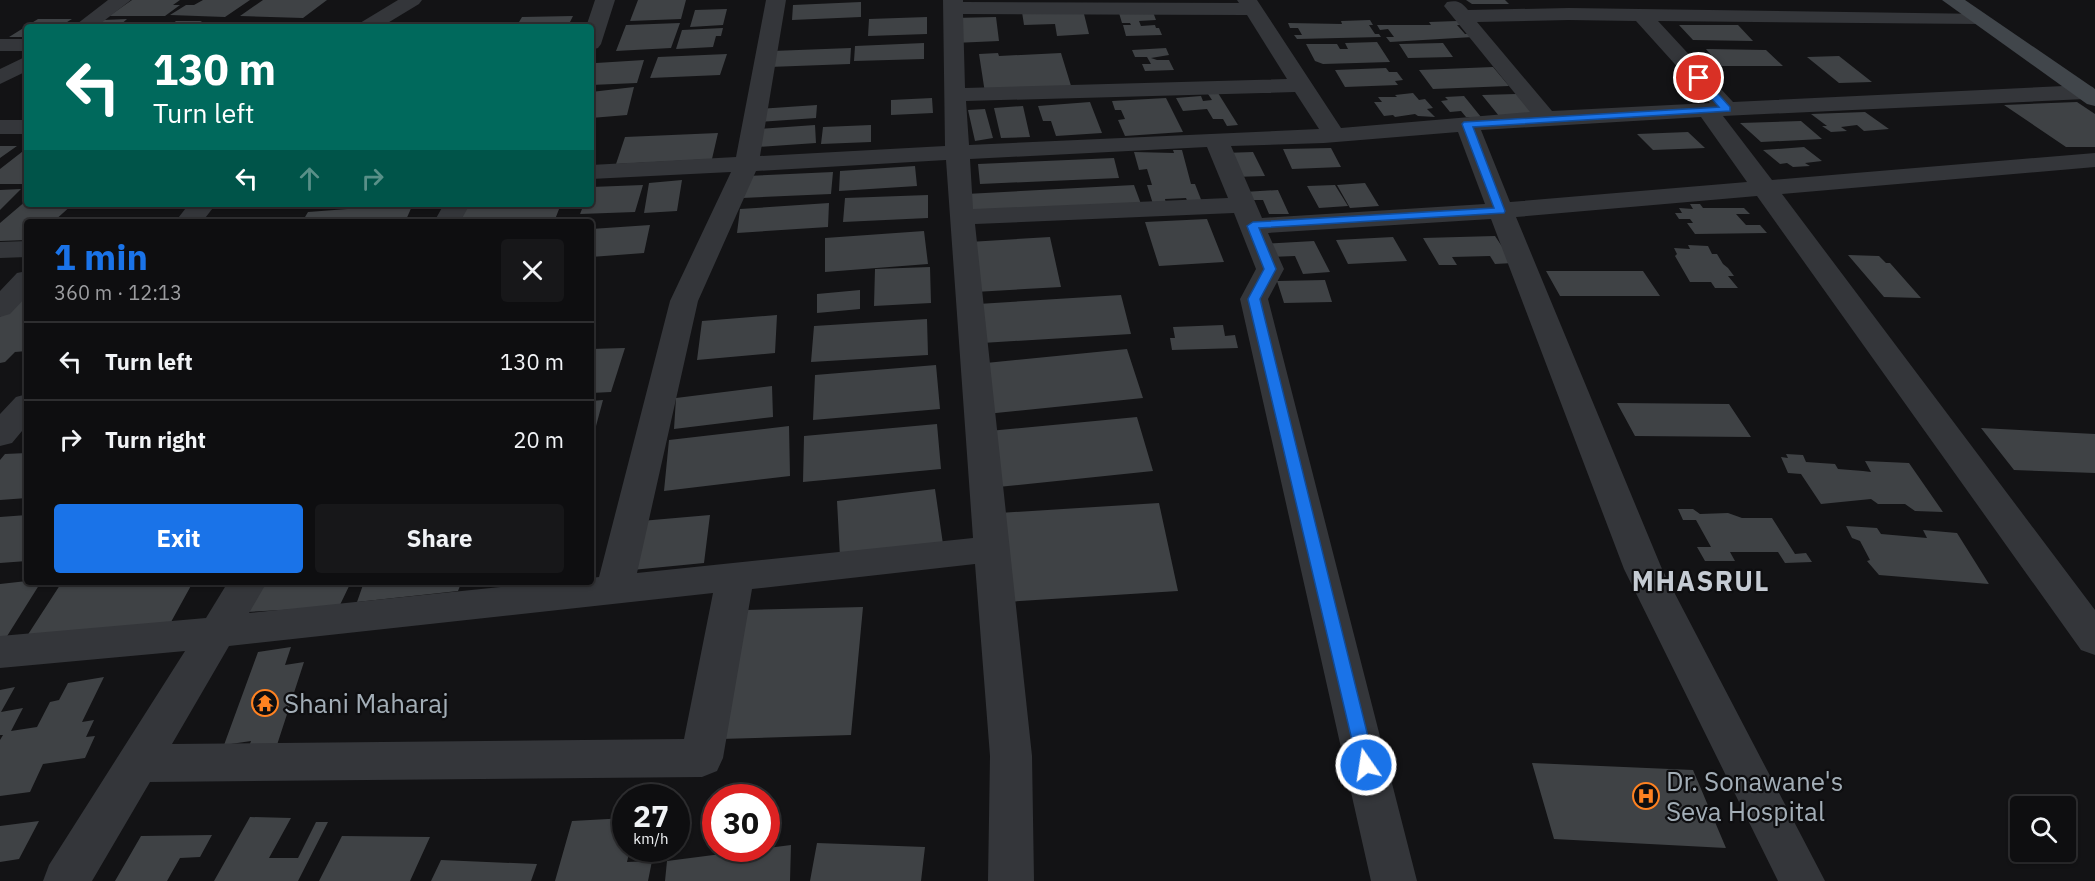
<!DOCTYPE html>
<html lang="en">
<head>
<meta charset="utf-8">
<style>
  body { margin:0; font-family:"IBM Plex Sans",sans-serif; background:#171719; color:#f1f3f6; height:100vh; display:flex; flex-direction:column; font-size:22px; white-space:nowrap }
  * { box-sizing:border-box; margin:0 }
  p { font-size:20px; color:#9b9c9f }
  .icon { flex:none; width:33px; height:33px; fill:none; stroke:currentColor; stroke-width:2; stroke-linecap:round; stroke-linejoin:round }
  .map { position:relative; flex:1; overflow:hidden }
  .drawer { position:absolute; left:24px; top:219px; width:570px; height:366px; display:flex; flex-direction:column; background:#0e0e10; border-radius:6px; box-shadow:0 2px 4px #0004,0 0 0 2px #2e2e30 }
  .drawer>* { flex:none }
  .top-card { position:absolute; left:24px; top:24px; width:570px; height:183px; border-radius:6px; box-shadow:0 2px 4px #0004,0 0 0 2px #2e2e30; background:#00695c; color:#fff; overflow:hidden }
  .fabs { position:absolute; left:2010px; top:796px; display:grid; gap:12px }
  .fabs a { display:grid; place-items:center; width:66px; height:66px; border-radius:6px; background:#0e0e10; box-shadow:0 2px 4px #0004,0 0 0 2px #2e2e30; font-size:30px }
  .speed { position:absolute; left:612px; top:784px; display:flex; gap:12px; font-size:30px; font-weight:700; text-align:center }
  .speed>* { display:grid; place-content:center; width:78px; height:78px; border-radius:50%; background:#0e0e10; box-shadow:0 2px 4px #0004,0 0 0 2px #2e2e30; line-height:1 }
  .speed small { font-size:15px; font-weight:400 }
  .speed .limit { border:9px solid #d22; background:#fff; color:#111 }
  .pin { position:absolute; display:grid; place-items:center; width:51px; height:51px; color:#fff; margin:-26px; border:3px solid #fff; border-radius:50%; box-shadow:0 2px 6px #0007 }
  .me { position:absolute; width:66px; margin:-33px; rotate:347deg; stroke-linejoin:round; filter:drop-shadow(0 0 4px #0008) }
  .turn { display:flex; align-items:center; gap:21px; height:126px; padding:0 30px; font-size:27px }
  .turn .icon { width:78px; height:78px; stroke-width:2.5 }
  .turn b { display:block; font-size:42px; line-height:51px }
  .lanes { display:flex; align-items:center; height:57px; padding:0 30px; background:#0003; justify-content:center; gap:30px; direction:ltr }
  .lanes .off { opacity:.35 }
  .round { display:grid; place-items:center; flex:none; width:63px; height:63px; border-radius:6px; background:#171719 }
  .head { display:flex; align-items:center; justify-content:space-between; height:102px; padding:0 30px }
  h1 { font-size:36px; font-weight:700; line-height:45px; color:#1a73e8 }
  .action { display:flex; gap:12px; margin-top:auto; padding:12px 30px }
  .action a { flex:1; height:69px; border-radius:6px; background:#1a73e8; color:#fff; font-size:24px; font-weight:700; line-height:69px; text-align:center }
  .action a+a { background:#171719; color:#f1f3f6 }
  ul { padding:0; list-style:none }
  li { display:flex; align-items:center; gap:18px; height:78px; padding:0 30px; border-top:2px solid #2e2e30 }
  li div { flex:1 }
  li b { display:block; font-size:22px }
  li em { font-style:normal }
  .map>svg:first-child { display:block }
  .building { fill:#3f4245 }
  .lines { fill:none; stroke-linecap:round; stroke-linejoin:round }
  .street { fill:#34363a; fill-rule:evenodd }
  .secondary { fill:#41464b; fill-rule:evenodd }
  .route { fill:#1a73e8; stroke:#114b97; stroke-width:1.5 }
  .labels { text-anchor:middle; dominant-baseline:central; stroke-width:4.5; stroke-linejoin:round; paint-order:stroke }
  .near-poi-label { font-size:26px; fill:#a3aeb7; stroke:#0e0e10; text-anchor:start }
  .district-label { font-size:27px; font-weight:bold; letter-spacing:1.5px; fill:#c5cbd3; stroke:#0e0e10 }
</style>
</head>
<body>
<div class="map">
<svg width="2095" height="881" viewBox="0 0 2095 881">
  <rect width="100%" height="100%" fill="#131315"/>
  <path class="building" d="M132 0H180L173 5H180L165 16H109Z
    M203 0H250L225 17 170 15 186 5H194Z
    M263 0H327L303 18 240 16Z
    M638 0H686L681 19 630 21Z
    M1466 0H1505L1509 4H1472Z
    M861 2V17L792 20 793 5Z
    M727 9 723 25 690 27 695 10Z
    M1083 10 1089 34 1057 36 1055 24 1024 25 1022 12Z
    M1153 12 1156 20 1139 21 1141 26 1155 25 1156 28H1159L1162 35 1126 36 1123 25H1131L1130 23H1122L1119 13Z
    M573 16 568 26 516 27 522 17Z
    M927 17V34L868 36 869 19Z
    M996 17 999 41 954 43 953 18Z
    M38 19H72L59 27H27V37H9Z
    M127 19 118 27H94L103 20Z
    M1370 20 1373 25H1369L1375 34H1379L1381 37 1297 39 1294 35H1302L1298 28H1290L1288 23 1342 24 1341 21Z
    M176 21H202L194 27H168Z
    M1457 21 1461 25H1457L1465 34H1470L1473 37 1390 42 1386 37H1394L1388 29 1380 30 1377 25H1431L1429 22Z
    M140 22H164L158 27H133Z
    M208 22 256 23 251 27H201Z
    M680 23 671 48 616 51 626 25Z
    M1679 25H1738L1753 41 1693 40Z
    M723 28 721 36H716L713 47 676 49 682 30Z
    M1377 42 1390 62 1323 64 1315 61 1306 44H1337L1340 49H1348L1345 43Z
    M924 43V59L854 61 855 46Z
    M1443 43 1453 57 1408 58 1399 44Z
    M851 48 850 64 769 67 772 51Z
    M1166 48 1169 55 1151 58 1157 60H1169L1174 70 1145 71 1142 64H1151L1147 57H1135L1132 50Z
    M1706 49 1766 50 1783 66H1720Z
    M998 53 999 56 1061 53 1072 89 985 93 979 54Z
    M727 54 720 75 650 78 658 57Z
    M1839 56 1872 82 1839 83 1807 57Z
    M644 60 637 83 591 85V76L596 63Z
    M1493 67 1509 86 1433 89 1419 70Z
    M1386 68 1389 72H1397L1403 80 1395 81 1398 85 1345 87 1335 70Z
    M634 87 627 115 591 118V92Z
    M1218 93 1238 125 1227 126 1223 119H1213L1207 109 1183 111 1176 98 1201 96 1203 101 1212 100 1208 94Z
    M1413 93 1419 100 1425 99 1433 108 1427 109 1435 117 1418 116 1415 114 1395 117 1393 115 1384 116 1374 102H1382L1378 97H1397L1395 95Z
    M1516 94 1534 114 1499 116 1482 95Z
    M1464 96 1481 117H1466L1461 111 1450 112 1441 101 1448 100 1445 97Z
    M932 98 933 113 891 115V100Z
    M1166 98 1183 132 1125 136 1118 120 1125 119 1121 110H1115L1112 101Z
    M1090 102 1102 133 1056 136 1051 121H1043L1038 106Z
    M2077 102 2095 114V147H2066L2004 105Z
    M817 105 816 118 759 122 760 109Z
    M1023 106 1030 137 1001 138 994 108Z
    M985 109 993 138 975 141 968 110Z
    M1865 112 1889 129 1864 131 1857 125 1841 127 1847 131 1831 132 1822 126H1827L1811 114Z
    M1801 121 1822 139 1761 142 1740 123Z
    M815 125 816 143 758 147 759 129Z
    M871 125V142L821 144 823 127Z
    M1688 132 1705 148 1653 150 1637 134Z
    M718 133 712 159 616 164 625 137Z
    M0 146H17L0 158Z
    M1804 147 1822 161 1805 163 1810 166 1793 167 1787 163 1780 164 1763 150Z
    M27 148V180L23 184H0V169Z
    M1331 148 1341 167 1292 169 1283 149Z
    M1173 150H1182L1191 184H1195L1202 202 1188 203 1186 198 1165 199 1166 204H1153L1147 185H1152L1147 169 1139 170 1134 152 1174 153Z
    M1253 152 1265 176 1235 177 1224 153Z
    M1114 158 1119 178 980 184 978 164Z
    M915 166 917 186 839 191 840 171Z
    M833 172 831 194 742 198 746 176Z
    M682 180 677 211 644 213 649 183Z
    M1365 183 1379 206 1350 208 1337 185Z
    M643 185 635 212 580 214 584 204H591V187Z
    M1134 185 1141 204 968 214 966 194Z
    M1335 185 1348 206 1319 208 1307 186Z
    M21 189 0 210V190Z
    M1278 190 1289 214H1269L1263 200H1247L1244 192Z
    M928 195V218L843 222 845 198Z
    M27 200V204H73L53 222H27V240L0 241V223Z
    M829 203 828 227 737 233 740 209Z
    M413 204 405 222H302L308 212Z
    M467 204H561L554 222H458Z
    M1690 204H1700L1703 208H1744L1750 214H1736L1746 225H1760L1767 233 1695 234 1687 223H1693L1690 219H1679L1675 213H1682L1679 208 1693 209Z
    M1207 219 1224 262 1159 266 1145 222Z
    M650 225 644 253 591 257V229Z
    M924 231 928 264 825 272V238Z
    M1495 236 1513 263 1495 264 1490 256 1452 257 1457 265H1439L1423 238Z
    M1050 237 1061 287 975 292 969 242Z
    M1393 237 1407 261 1348 264 1336 240Z
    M1314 241 1330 272 1303 274 1295 256 1268 257 1262 244Z
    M1688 245 1708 246 1712 254H1717L1723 264 1728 268 1734 276H1728L1738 288H1715L1711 282H1690L1675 256 1677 254 1674 248 1690 249Z
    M1848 255 1879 256 1886 263H1890L1921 298 1884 297Z
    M930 267 931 303 874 306 875 269Z
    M1546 271H1643L1660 296H1560Z
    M1325 280 1332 302 1284 303 1277 281Z
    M27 287V351L15 352 5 362 0 363V317Z
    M860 290V309L817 313V294Z
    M1121 295 1131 334 982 343 978 304Z
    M777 315 775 353 697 360 702 321Z
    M927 319 928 355 811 362 814 326Z
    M1223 325 1225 336 1235 335 1238 348 1172 350 1170 338H1175L1173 327Z
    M625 348 611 392 591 393V349Z
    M1127 349 1143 398 986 414 976 364Z
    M936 365 940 409 813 420 815 375Z
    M772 386 773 417 674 429 676 398Z
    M603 400 592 441H591V401Z
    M1617 403 1729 404 1751 437 1635 436Z
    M1137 417 1153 471 998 487 989 431Z
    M937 424 941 469 803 482 804 436Z
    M789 426 790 476 664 491 669 440Z
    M1981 428 2095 434V473L2014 470Z
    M27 453V498L0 500V460L5 454Z
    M1786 454 1803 455 1806 462 1835 464 1838 469 1863 471 1871 472 1865 461 1909 463 1943 512 1915 511 1905 504H1878L1871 499 1821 504 1801 474 1788 473 1781 457 1788 458Z
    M935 489 943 544 840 557 837 501Z
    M1159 503 1178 591 1006 602 999 513Z
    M1678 509H1693L1700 514 1728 513 1742 518H1772L1795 554 1806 553 1812 562 1785 563 1778 552H1730L1735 561H1705L1697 547H1711L1696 520H1683Z
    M27 515V561L0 563V517Z
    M710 515 704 563 632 570 641 521Z
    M1846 526 1877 528 1881 534 1927 538 1923 530 1957 533 1989 584 1879 575 1867 561 1870 560 1860 541 1852 538Z
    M27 581 41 582 4 641H0V584Z
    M62 582H193L171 622 27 636Z
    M264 582H351L339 607 247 612Z
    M364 582H492V584L460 586 458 591 357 602Z
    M863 607 851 735 720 739 746 610Z
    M291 647 285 665 304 662 276 748 247 752 251 741 224 745 258 652Z
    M104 677 82 722 94 720 86 737 95 736 85 758 43 764 30 792 0 796V740L3 735H0V690L15 687 1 712 23 708 11 731 37 727 50 702 59 700 68 683Z
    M1532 763 1693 770 1726 848 1554 839Z
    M250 817 291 818 269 858H298L316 822H328L298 881H214Z
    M626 818V849H630L627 862 652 861 648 881H555L572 821Z
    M39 821 19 859 0 862V826Z
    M212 835 200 857 180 858 167 881H115L141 836Z
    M342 836 430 837 410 881H319Z
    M817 843 925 847 921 881H810Z
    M791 845 790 881H665L667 861Z
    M441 860 537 864 531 881H431Z"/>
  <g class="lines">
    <path class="street" d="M108 0H131L96 27H73Z
      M398 0H422L419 4 381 27H357L360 23Z
      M595 0H615L601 44 598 48 591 50V27H586Z
      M766 0H786L760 156 945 146 943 0H963V2L1239 3 1237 0H1257L1341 128 1530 112 1444 6 1447 2C1458 0 1461 2 1468 10L1569 8 1985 14 1988 18 1985 22 1978 24 1658 21 1733 102 2085 85 2093 87 2095 91 2093 97 2085 99 1723 116 1772 180 2095 153V167L1782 194 2095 610V655L2081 650 1757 196 1516 217 1662 569 1825 881H1778L1624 569 1491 219 1268 233 1284 269 1268 299 1417 881H1371L1240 299 1256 269 1234 213 975 224 1032 756 1034 881H988L990 756 975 564 752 589 723 758 717 771 702 777 150 782 92 881H43L49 865 185 651 0 668V636L206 618 228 582H267L249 613 548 582H591V578L599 577 670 301 731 172 591 179V165L736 157ZM963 14 1247 15 1287 79 965 88ZM1569 20 1636 21 1710 103 1552 111 1477 22ZM1295 92 1319 129 969 145 966 101ZM1701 117 1747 182 1510 202 1481 130ZM1458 132 1485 204 1262 218 1231 146 1324 143ZM1207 147 1228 198 973 209 970 159ZM946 160 973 538 637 573 698 301 756 171ZM713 593 684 739 172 744 229 646Z
      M0 39H27V51H0Z
      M27 56V71L0 84V69Z
      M0 120H27V134H0Z
      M189 204H216L202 222H175Z
      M444 204H470L460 222H434Z
      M27 241V257L0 258V242Z
      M27 271V296L10 314 0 317V291L17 273Z
      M27 394V425L12 443 0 446V414L16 397Z"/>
    <path class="secondary" d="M1942 0H1965L2095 89V106L2087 104Z"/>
  </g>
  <path class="route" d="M1695 76H1702L1730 107V111L1473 127 1505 211 1504 213 1259 228 1276 269 1260 299 1375 765 1372 770 1366 772 1359 770 1248 299 1264 269 1247 226 1253 222 1494 208 1462 124 1464 122 1719 107 1695 80Z"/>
  <defs>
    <symbol id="temple-ring" viewBox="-11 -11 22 22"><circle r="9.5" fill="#0e0e10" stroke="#ff8221" stroke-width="1.5"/><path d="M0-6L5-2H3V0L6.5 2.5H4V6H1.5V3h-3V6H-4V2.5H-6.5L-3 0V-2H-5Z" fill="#ff8221"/></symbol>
    <symbol id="hospital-ring" viewBox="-11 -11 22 22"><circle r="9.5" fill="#0e0e10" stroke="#ff8221" stroke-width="1.5"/><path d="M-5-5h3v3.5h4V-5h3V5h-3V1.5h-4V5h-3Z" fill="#ff8221"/></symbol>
  </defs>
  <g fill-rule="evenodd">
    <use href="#temple-ring" x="250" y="688" width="30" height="30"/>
    <use href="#hospital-ring" x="1631" y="781" width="30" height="30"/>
  </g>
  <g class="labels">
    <g class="near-poi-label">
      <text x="284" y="703">Shani Maharaj</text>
      <text x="1666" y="781">Dr. Sonawane's<tspan x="1666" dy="30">Seva Hospital</tspan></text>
    </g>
    <g class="district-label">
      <text x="1701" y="580">MHASRUL</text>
    </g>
  </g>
</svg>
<div class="fabs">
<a><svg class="icon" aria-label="search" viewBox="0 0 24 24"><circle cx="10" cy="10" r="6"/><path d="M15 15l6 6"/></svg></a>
</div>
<div class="speed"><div>27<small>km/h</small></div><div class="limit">30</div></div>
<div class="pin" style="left:1699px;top:78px;background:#d93025"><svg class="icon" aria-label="arrive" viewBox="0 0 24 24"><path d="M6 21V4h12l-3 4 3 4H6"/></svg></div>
<svg class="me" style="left:1366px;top:765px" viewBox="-20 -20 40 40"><circle r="17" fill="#1a73e8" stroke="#fff" stroke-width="3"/><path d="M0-11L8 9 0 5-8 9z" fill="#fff"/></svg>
<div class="top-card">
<div class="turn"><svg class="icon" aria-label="left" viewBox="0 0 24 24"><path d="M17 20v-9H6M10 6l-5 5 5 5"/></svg><div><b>130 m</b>Turn left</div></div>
<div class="lanes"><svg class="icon" aria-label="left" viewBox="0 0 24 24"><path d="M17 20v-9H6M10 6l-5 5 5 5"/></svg><svg class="icon off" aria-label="ahead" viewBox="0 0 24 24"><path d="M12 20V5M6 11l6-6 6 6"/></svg><svg class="icon off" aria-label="right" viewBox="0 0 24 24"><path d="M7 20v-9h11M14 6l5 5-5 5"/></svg></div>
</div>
<section class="drawer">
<div class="head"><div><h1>1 min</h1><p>360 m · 12:13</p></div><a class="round"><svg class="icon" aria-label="close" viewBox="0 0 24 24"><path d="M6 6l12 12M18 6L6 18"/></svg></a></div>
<ul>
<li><svg class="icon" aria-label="left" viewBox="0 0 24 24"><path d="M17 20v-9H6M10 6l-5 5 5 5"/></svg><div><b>Turn left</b></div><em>130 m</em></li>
<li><svg class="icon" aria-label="right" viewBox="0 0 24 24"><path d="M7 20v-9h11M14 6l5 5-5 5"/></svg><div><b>Turn right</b></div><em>20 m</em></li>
</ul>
<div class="action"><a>Exit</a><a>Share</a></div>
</section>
</div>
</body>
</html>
